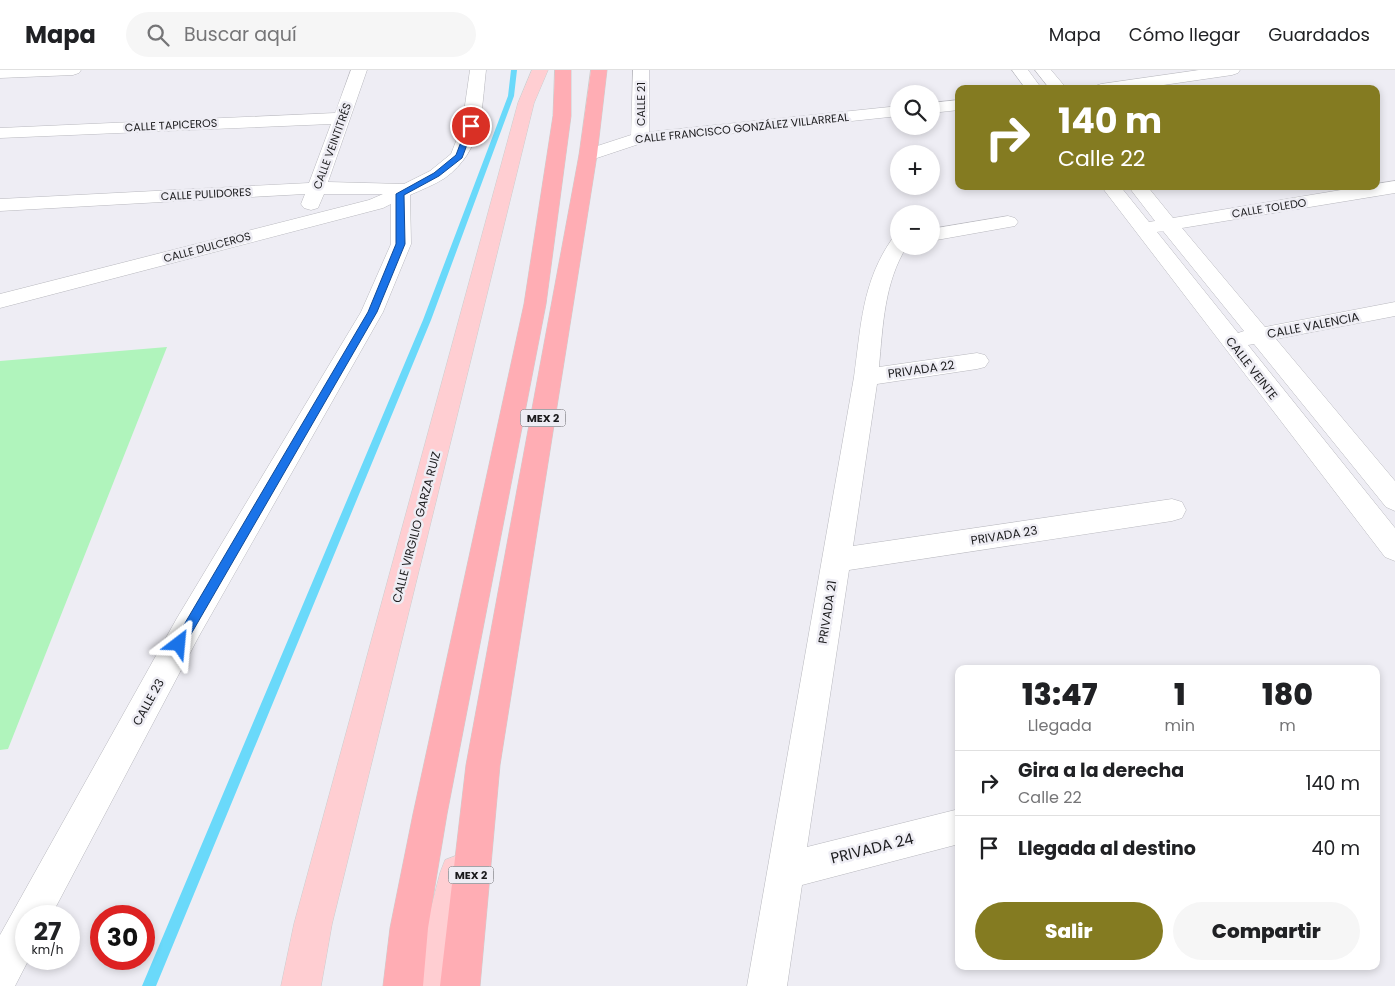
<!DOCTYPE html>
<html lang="es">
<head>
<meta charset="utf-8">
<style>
  body { margin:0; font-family:Poppins,sans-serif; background:#f6f6f6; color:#202124; height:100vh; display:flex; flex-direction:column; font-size:19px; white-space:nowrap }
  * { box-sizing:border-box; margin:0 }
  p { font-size:16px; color:#757577 }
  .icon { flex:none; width:28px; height:28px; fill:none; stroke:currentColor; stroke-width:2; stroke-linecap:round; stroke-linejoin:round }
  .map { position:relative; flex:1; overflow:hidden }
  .drawer { position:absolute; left:955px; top:595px; width:425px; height:305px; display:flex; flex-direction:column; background:#fff; border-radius:10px; box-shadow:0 2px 8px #0003 }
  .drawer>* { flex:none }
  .hud { position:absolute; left:955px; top:15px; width:425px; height:105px; border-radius:10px; box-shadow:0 2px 8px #0003; background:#847b21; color:#fff; overflow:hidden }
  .fabs { position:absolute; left:890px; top:15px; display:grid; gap:10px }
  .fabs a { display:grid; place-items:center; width:50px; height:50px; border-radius:50%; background:#fff; box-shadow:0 2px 8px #0003; font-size:25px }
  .speed { position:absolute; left:15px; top:835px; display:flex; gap:10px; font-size:25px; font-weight:700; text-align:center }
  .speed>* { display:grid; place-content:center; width:65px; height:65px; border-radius:50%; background:#fff; box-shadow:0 2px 8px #0003; line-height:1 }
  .speed small { font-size:12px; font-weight:400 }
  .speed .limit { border:8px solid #d22; background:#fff; color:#111 }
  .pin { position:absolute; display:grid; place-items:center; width:42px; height:42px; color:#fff; margin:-21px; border:2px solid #fff; border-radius:50%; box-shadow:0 1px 5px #0007 }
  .me { position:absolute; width:55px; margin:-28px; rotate:29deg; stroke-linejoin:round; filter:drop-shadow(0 0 4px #0008) }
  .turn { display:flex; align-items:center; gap:18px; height:105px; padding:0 20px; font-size:22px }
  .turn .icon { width:65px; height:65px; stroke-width:2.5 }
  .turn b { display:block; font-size:35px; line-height:42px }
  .eta { display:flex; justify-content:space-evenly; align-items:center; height:85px; text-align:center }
  .eta b { font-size:30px; font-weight:800; line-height:35px }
  .button { display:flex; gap:10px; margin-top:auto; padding:10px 20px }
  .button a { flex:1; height:58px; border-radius:30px; background:#847b21; color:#fff; font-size:20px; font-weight:800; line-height:58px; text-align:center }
  .button a+a { background:#f6f6f6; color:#202124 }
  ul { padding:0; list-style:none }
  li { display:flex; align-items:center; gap:15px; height:65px; padding:0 20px; border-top:1px solid #e0e0e0 }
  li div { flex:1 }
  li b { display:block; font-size:19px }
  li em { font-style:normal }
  header { display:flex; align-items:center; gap:30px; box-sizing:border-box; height:70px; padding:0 25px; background:#fff; border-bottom:1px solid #e0e0e0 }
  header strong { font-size:24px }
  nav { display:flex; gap:28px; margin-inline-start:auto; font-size:18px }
  .search { width:350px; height:45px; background:#f6f6f6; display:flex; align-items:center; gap:12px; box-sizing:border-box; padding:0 18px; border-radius:28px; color:#757577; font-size:19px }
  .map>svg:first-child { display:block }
  .green { fill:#b0f4bc }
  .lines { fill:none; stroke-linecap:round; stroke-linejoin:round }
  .stream { fill:#6ad9fa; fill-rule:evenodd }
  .minor-casing { stroke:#b8b8be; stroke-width:1 }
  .major-casing { stroke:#cdcdcd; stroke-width:1 }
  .highway-casing { stroke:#cdcdcd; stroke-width:1 }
  .minor { fill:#fff; fill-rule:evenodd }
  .major { fill:#ffced2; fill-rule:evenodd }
  .highway { fill:#ffadb4; fill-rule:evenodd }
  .route { fill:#1a73e8; stroke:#114b97 }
  .labels { text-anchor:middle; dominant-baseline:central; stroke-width:5; stroke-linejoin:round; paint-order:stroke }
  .far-street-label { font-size:11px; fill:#1b1b1d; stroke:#eeedf4 }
  .shield { fill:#eeedf4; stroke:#5a5a5e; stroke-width:1 }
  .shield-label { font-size:11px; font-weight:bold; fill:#1b1b1d }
  .street-label { font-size:12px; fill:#1b1b1d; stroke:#eeedf4 }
  .near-street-label { font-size:15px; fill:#1b1b1d; stroke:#eeedf4 }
</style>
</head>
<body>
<header>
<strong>Mapa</strong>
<div class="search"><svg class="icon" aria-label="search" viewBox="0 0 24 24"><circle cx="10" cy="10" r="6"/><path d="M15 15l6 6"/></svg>Buscar aquí</div>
<nav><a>Mapa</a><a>Cómo llegar</a><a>Guardados</a></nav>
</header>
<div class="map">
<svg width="1395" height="916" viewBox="0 0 1395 916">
  <rect width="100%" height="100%" fill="#eeedf4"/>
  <path class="green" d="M167 277 8 679 0 680V291Z"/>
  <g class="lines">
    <path class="stream" d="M511 0H517L514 26 431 250 156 916H142L423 250 508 26Z"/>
    <defs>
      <path id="minor" d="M0 0H81L79 3 73 5 0 8Z
        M351 0H367L328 112 404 114 430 101 451 84 462 56 470 0H486C481 43 483 80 445 108 434 115 421 120 410 125L411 174 383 242 199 566 51 846H26V889H29L15 916H0V865L177 548 361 242 391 174V134L383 138 0 238V224L369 130 383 124H324L318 138 311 140 304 138 301 134 305 124 0 141V129L309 113 331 54 0 68V58L335 43Z
        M633 0H649V62L899 36V46L642 73 594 89 588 90 582 89 579 85 582 81 631 65Z
        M1012 0H1028L1042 19H1026Z
        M1035 0H1051L1067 19H1050Z
        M1199 0H1240L1238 3 1232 5 1136 19H1093L1095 16 1101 14Z
        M959 30V40L931 43V33Z
        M1395 111V123L1182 158 1265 257 1395 232V246L1276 269 1395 411V441L1386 437 1254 274 1248 275 1395 458V491L1385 487 1101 116H1120L1149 152 1155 151 1128 116H1147L1173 148 1365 116H1376V114ZM1163 161 1244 261 1238 263 1157 162Z
        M1008 146 1015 148 1018 152 1015 156 931 171V159Z
        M899 167V176H907C884 213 883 255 879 297L977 283 985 285 989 291 985 297 977 299 877 314 853 476 1172 429 1182 432 1186 440 1182 448 1172 451 849 500 807 777 959 739V774L802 815 787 916H747L854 307C861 256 862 212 892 169Z"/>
      <path id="major" d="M532 0H548L534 33 332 854 321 916H281L294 854 518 33Z
        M458 785 471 790 476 803 451 916H411L440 803 445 790Z"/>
      <path id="highway" d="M555 0H571V46L546 234 447 744 428 858 423 916H383L390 858 413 744 524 234 553 46Z
        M591 0H607L597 85 500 695 480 916H440L466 695 579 85Z"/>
    </defs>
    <use href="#minor" class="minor-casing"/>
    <use href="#major" class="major-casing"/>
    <use href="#highway" class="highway-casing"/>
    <use href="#minor" class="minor"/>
    <use href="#major" class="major"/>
    <use href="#highway" class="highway"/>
  </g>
  <path class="route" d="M471 54 474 56 462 88 439 106 404 125 405 174 377 242 183 578 179 580 175 578 173 574 175 570 368 242 396 174V124L434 103 456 85 467 56Z"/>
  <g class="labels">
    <g class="far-street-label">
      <text transform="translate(641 34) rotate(-90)">CALLE 21</text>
      <text transform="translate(171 55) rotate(-3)">CALLE TAPICEROS</text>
      <text transform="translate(742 58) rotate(-6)">CALLE FRANCISCO GONZÁLEZ VILLARREAL</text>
      <text transform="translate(332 76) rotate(-70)">CALLE VEINTITRÉS</text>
      <text transform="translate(206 124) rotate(-3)">CALLE PULIDORES</text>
      <text transform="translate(1269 138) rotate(-9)">CALLE TOLEDO</text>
      <text transform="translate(207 177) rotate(-15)">CALLE DULCEROS</text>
    </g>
    <g class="shield">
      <rect x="520.5" y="339.5" width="45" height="17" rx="4"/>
      <rect x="448.5" y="796.5" width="45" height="17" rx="4"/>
    </g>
    <g class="shield-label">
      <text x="543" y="348">MEX 2</text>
      <text x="471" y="805">MEX 2</text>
    </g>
    <g class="street-label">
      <text transform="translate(1313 255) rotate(-11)">CALLE VALENCIA</text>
      <text transform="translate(1252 298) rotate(52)">CALLE VEINTE</text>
      <text transform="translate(921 299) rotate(-8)">PRIVADA 22</text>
      <text transform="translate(416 457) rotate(-75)">CALLE VIRGILIO GARZA RUIZ</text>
      <text transform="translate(1004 465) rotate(-9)">PRIVADA 23</text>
      <text transform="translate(827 542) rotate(-81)">PRIVADA 21</text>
      <text transform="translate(148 632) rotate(-61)">CALLE 23</text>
    </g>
    <g class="near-street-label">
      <text transform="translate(872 778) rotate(-14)">PRIVADA 24</text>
    </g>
  </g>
</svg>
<div class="fabs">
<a><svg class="icon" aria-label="search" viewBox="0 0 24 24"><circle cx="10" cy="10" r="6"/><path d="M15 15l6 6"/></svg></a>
<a>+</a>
<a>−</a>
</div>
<div class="speed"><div>27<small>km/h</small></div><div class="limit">30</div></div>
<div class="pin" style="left:471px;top:56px;background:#d93025"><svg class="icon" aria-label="arrive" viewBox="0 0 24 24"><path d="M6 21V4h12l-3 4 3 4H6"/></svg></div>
<svg class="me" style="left:179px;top:574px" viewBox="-20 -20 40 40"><path d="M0-17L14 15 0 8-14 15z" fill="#1a73e8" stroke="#fff" stroke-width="4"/></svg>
<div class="hud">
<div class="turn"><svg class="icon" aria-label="right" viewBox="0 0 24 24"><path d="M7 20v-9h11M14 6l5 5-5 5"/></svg><div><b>140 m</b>Calle 22</div></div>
</div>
<section class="drawer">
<div class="eta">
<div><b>13:47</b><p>Llegada</p></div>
<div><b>1</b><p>min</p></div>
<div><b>180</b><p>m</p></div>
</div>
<ul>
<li><svg class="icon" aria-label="right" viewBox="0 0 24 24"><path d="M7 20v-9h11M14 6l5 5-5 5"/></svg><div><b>Gira a la derecha</b><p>Calle 22</p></div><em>140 m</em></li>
<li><svg class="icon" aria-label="arrive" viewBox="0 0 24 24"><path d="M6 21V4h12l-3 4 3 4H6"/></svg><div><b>Llegada al destino</b></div><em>40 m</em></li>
</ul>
<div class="button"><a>Salir</a><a>Compartir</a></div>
</section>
</div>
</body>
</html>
